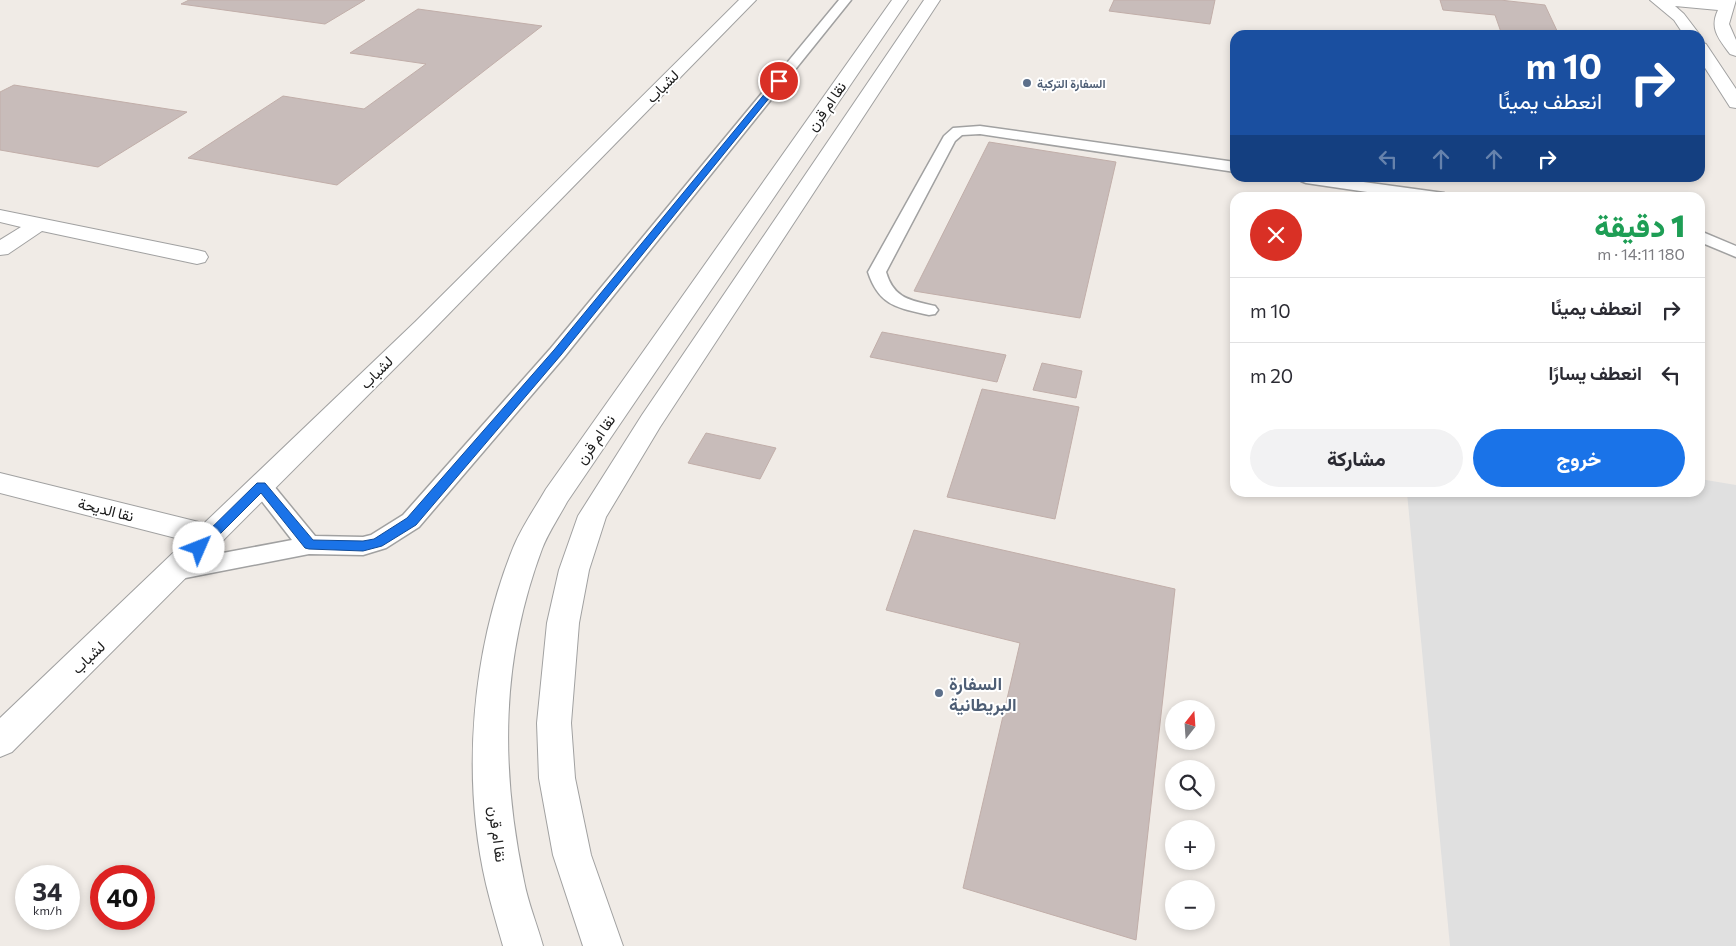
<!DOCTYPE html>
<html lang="ar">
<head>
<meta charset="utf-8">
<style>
  body { margin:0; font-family:Commissioner,Vazirmatn,sans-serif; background:#f2f2f3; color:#2b2b33; direction:rtl; height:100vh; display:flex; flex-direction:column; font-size:19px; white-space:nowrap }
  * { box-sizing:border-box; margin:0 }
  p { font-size:16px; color:#7c7c81 }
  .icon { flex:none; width:28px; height:28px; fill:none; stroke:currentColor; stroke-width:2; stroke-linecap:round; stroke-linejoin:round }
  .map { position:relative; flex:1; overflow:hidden; direction:ltr }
  .sheet { position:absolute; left:1230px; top:192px; width:475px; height:305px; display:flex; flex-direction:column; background:#fff; border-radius:15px; box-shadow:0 2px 8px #0003; direction:rtl }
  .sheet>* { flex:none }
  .banner { position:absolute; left:1230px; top:30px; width:475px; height:152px; border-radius:15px; box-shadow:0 2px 8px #0003; direction:rtl; background:#1a4fa0; color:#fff; overflow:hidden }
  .needle { width:32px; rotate:17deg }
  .fabs { position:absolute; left:1165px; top:700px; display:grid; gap:10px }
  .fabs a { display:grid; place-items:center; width:50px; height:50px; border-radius:50%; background:#fff; box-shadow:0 2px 8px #0003; font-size:25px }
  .speed { position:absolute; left:15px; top:865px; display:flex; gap:10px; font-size:25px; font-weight:700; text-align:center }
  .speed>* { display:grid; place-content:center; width:65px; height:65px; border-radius:50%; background:#fff; box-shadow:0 2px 8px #0003; line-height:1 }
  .speed small { font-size:12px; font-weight:400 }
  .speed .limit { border:8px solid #d22; background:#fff; color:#111 }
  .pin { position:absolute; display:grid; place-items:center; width:42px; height:42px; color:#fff; margin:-21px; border:2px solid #fff; border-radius:50%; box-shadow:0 1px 5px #0007 }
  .me { position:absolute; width:55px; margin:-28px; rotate:46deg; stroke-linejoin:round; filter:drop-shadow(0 0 4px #0008) }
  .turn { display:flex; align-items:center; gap:18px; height:105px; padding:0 20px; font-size:22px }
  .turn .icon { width:65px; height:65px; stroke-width:2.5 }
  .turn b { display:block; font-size:35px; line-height:42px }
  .lanes { display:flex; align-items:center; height:48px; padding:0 20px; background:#0003; justify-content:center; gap:25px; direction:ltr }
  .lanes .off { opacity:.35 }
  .round { display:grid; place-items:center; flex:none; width:52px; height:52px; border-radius:26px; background:#f2f2f3 }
  .headline { display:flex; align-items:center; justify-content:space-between; height:85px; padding:0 20px }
  h1 { font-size:30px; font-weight:800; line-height:38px; color:#1e9e55 }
  .action { display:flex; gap:10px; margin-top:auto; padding:10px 20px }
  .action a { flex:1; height:58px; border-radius:30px; background:#1a73e8; color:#fff; font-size:20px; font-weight:800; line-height:58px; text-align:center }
  .action a+a { background:#f2f2f3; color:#2b2b33 }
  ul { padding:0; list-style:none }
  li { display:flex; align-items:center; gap:15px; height:65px; padding:0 20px; border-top:1px solid #e1e1e2 }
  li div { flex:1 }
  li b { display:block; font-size:19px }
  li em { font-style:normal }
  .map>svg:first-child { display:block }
  .parking { fill:#e0e0e0 }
  .building { fill:#c8bcba; stroke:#c1aea9 }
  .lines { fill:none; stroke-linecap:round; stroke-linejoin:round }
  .service-casing { stroke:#a1a1a1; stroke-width:3 }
  .minor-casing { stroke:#a1a1a1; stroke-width:2 }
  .tertiary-casing { stroke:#a1a1a1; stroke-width:2 }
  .service { fill:#fff; fill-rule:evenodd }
  .minor { fill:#fff; fill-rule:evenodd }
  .tertiary { fill:#fff; fill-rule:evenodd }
  .route { fill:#1a73e8; stroke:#114b97 }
  .service-dot { fill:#5c6f8a; stroke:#fff; stroke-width:2 }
  .labels { text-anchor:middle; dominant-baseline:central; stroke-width:4; stroke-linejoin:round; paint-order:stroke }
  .far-service-label { font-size:12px; font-weight:bold; fill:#4e5e75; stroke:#fff; text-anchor:start }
  .street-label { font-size:15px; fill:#202020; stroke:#fff }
  .near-service-label { font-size:18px; font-weight:bold; fill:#4e5e75; stroke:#fff; text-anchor:start }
</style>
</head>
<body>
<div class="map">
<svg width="1736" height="946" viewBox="0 0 1736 946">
  <rect width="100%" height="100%" fill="#f0ebe6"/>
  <path class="parking" d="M1700 479 1736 485V946H1450L1407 493 1700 492Z"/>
  <path class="building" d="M189 0H365L325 24 181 4Z
    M1114 0H1215L1210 24 1109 11Z
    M1440 0H1500L1545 5 1559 35H1502L1495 15 1443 10Z
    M418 9 542 26 337 185 188 158 283 96 364 109 426 64 350 53Z
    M14 85 187 112 98 167 0 150V92Z
    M989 142 1116 162 1080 318 914 291Z
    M882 332 1006 355 997 382 870 357Z
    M1042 363 1082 371 1076 398 1033 390Z
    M982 389 1079 407 1055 519 947 497Z
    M706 433 776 448 760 479 688 463Z
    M914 530 1175 589 1136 940 963 888 1020 643 886 610Z"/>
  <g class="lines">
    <defs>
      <path id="service" d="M839 0H851L565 356 419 527 386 548 363 555 309 554 175 580 167 577 163 571 167 565 175 562 292 540 250 486 253 480 261 478 269 480 315 536 363 537 371 535 403 515 551 348Z
        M980 126 1235 162V172L980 134 962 135 955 141 886 272C894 299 910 300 935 306L938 310 935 314 929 315C898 308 879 306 868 272L944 136 953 128Z
        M1299 178H1334L1444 193 1451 198H1408L1306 183 1301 181Z
        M1700 231 1736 246V257L1700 242Z"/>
      <path id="minor" d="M892 0H908L567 502C559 517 548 533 542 549 501 659 500 766 524 881 528 903 537 924 543 946H503C497 925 491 905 486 884 461 776 472 650 513 548 521 528 535 508 546 489Z
        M924 0H940L660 427 606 517 589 570 579 623 571 723 575 778 591 855 623 946H583L553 855 539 778 537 723 547 623 559 570 578 516 642 415Z
        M1650 0H1736L1729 24 1736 40V56L1730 54C1719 39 1709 29 1718 10L1675 6 1684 14 1700 35H1684L1674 20Z
        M1700 42 1706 44 1736 89V108L1730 107 1700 60Z
        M0 210 197 250 205 252 208 257 205 262 197 264 42 231 8 254 0 255V240L21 227 0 222Z
        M0 473 211 525 221 528 226 536 221 544 211 547 0 493Z"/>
      <path id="tertiary" d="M739 0H756L431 332 12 752 0 757V718L415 322Z"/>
    </defs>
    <use href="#service" class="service-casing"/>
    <use href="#minor" class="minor-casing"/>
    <use href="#tertiary" class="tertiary-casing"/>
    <use href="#service" class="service"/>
    <use href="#minor" class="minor"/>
    <use href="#tertiary" class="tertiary"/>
  </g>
  <path class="route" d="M776 80 783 81 561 355 416 525 382 546 363 551 309 549 305 548 261 493 203 551H195L193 548 195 544 257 483H265L313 540 363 541 374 539 407 518 554 350Z"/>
  <g class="service-dot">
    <circle cx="1027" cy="83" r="5"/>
    <circle cx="939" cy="693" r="5"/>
  </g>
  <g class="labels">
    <g class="far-service-label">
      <text x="1037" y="83">السفارة التركية</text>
    </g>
    <g class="street-label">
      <text transform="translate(662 86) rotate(-45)">لشباب</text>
      <text transform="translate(826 106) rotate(-55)">نقا ام قرن</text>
      <text transform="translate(376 372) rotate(-45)">لشباب</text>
      <text transform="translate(595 439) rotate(-55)">نقا ام قرن</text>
      <text transform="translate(106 509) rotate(14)">نقا الديحة</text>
      <text transform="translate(88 657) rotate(-44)">لشباب</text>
      <text transform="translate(498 834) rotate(82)">نقا ام قرن</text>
    </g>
    <g class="near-service-label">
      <text x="949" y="683">السفارة<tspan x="949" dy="21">البريطانية</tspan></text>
    </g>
  </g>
</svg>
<div class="fabs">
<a><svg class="needle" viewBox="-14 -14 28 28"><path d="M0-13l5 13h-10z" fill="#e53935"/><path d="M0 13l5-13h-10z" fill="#7c7c81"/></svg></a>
<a><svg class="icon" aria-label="search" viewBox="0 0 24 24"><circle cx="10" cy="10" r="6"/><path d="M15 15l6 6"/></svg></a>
<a>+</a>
<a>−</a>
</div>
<div class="speed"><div>34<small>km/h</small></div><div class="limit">40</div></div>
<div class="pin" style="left:779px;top:81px;background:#d93025"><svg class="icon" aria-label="arrive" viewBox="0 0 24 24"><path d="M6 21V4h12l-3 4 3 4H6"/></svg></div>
<svg class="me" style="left:199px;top:548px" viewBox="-20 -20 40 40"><circle r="19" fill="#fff"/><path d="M0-13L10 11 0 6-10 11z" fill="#1a73e8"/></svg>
<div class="banner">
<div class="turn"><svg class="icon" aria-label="right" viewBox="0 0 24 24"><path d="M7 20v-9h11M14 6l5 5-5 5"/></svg><div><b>10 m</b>انعطف يمينًا</div></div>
<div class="lanes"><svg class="icon off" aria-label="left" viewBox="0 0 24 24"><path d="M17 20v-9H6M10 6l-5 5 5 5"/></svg><svg class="icon off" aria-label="ahead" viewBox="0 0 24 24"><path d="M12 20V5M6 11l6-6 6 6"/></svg><svg class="icon off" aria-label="ahead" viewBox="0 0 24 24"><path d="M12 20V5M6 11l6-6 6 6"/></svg><svg class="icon" aria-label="right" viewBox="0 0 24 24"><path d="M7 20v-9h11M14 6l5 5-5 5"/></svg></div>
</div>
<section class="sheet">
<div class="headline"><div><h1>1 دقيقة</h1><p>180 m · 14:11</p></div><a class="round" style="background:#d93025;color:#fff"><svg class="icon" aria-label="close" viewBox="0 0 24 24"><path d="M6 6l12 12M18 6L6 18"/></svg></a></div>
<ul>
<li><svg class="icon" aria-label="right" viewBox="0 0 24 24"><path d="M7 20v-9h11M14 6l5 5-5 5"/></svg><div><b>انعطف يمينًا</b></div><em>10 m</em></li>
<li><svg class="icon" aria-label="left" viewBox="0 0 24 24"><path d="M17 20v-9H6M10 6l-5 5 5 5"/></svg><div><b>انعطف يسارًا</b></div><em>20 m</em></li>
</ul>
<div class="action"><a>خروج</a><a>مشاركة</a></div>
</section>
</div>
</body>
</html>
